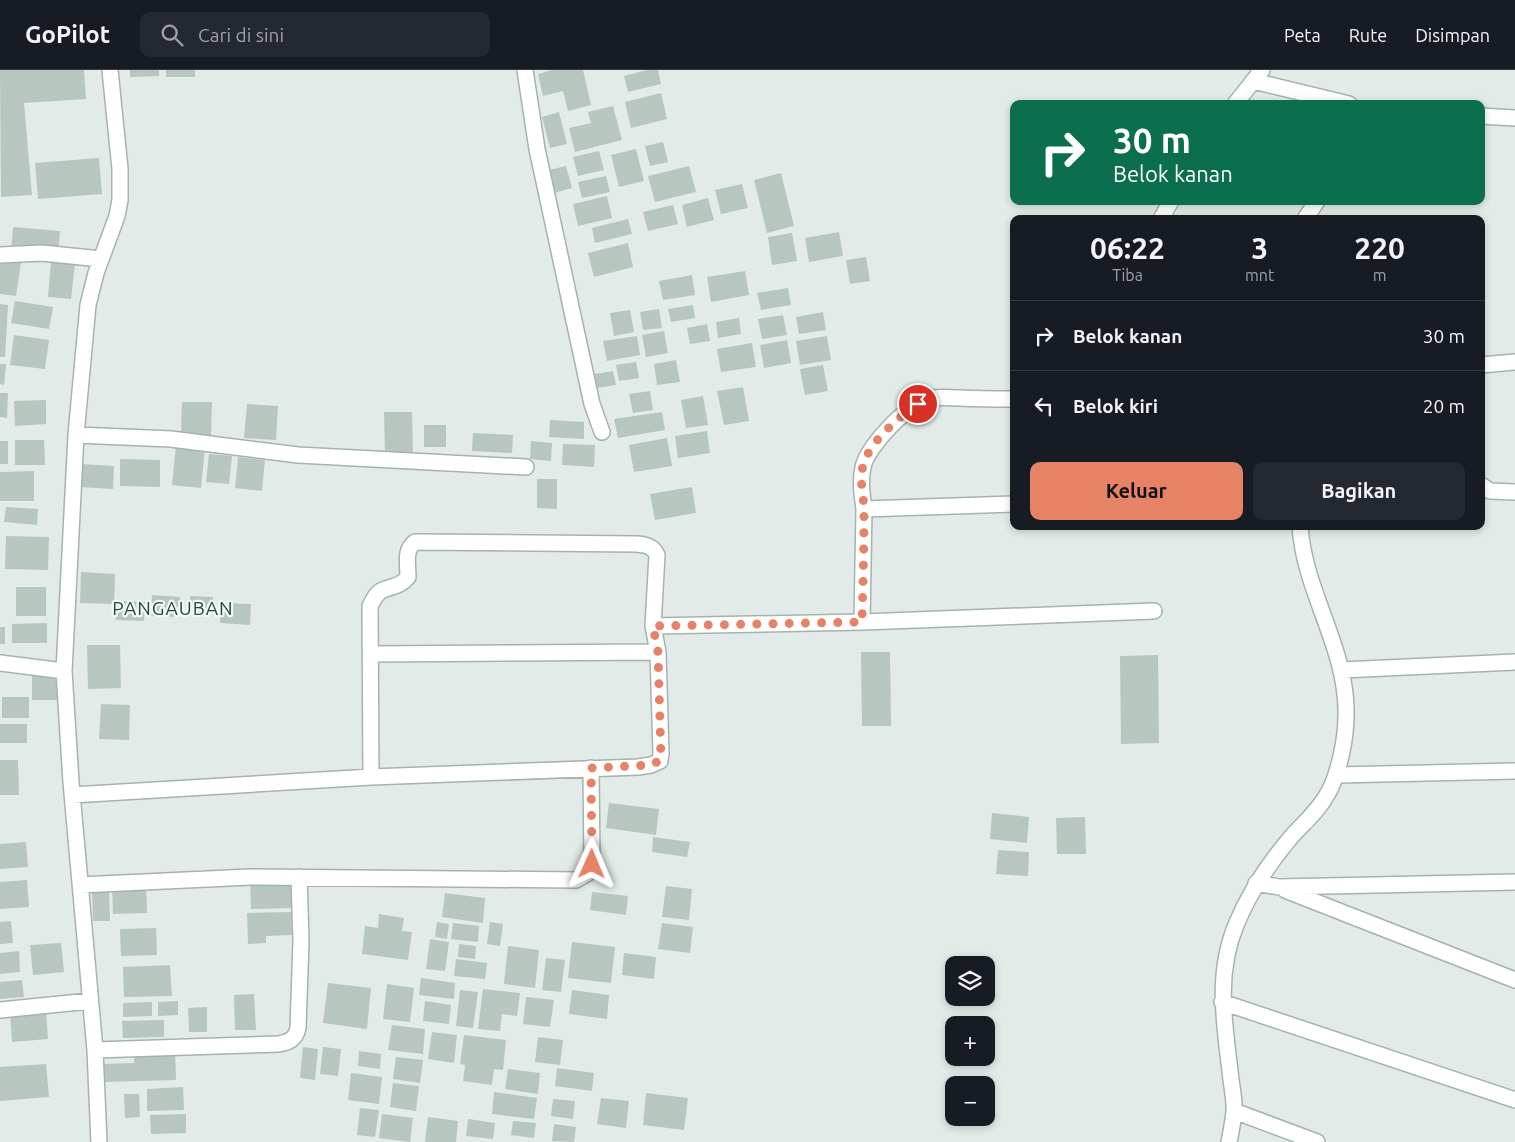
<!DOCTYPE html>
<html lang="id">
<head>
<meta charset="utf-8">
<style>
  body { margin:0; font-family:Ubuntu,sans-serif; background:#242831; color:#f1f3f6; height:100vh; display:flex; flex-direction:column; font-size:19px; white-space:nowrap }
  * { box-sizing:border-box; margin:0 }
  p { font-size:16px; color:#9ea1a6 }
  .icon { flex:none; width:28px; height:28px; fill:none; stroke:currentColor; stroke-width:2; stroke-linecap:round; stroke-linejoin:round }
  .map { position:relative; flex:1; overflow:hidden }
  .panel { position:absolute; left:1010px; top:145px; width:475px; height:315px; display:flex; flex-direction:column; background:#171b24; border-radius:10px; box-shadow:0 2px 8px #0003 }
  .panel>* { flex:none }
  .banner { position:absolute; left:1010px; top:30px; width:475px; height:105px; border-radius:10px; box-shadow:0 2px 8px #0003; background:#0b6e4f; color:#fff; overflow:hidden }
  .buttons { position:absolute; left:945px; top:886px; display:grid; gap:10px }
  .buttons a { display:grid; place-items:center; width:50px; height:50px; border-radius:10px; background:#171b24; box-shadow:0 2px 8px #0003; font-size:25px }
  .pin { position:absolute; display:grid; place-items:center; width:42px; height:42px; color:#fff; margin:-21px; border:2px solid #fff; border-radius:50%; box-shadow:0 1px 5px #0007 }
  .me { position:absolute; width:55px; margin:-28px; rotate:1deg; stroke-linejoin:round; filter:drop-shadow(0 0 4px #0008) }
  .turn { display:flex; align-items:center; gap:18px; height:105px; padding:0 20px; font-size:22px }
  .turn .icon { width:65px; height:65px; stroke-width:2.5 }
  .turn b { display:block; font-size:35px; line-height:42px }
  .eta { display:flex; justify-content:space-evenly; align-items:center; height:85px; text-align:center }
  .eta b { font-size:30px; font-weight:700; line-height:35px }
  .action { display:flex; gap:10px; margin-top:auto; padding:10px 20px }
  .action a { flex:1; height:58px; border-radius:10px; background:#e68266; color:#111; font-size:20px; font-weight:700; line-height:58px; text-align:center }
  .action a+a { background:#242831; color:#f1f3f6 }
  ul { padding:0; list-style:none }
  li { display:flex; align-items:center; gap:15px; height:70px; padding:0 20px; border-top:1px solid #363941 }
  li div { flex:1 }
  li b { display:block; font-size:19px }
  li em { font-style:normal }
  header { display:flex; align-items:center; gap:30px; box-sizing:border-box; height:70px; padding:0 25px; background:#171b24; border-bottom:1px solid #363941 }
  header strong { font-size:24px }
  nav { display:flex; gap:28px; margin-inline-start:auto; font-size:18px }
  .search { width:350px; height:45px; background:#242831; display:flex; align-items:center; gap:12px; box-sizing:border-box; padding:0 18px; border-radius:10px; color:#9ea1a6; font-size:19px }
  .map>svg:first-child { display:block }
  .building { fill:#b8c6c0 }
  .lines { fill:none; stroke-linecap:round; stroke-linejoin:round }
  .minor-casing { stroke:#a5b3ae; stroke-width:18 }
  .minor { stroke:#fff; stroke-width:15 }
  .route { stroke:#e68266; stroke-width:9; stroke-dasharray:0 16.2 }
  .labels { text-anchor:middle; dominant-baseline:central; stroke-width:4.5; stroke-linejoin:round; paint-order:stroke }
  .quarter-label { font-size:19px; letter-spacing:1px; fill:#214b40; stroke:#f3f8f5 }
</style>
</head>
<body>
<header>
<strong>GoPilot</strong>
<div class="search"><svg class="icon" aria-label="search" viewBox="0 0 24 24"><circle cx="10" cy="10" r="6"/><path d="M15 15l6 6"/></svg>Cari di sini</div>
<nav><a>Peta</a><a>Rute</a><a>Disimpan</a></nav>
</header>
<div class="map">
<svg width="1515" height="1072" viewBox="0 0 1515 1072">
  <rect width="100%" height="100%" fill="#e2ebe7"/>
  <path class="building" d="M0 0H84L86 29 24 33 32 125 1 127Z
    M130 0H159V6L130 7Z
    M166 0H195V7H166Z
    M552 0H583L591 35 568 41 563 21 543 26 538 4Z
    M647 0H658L661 14 628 22 624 6Z
    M661 23 667 49 631 58 625 32Z
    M613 36 622 70 575 82 569 58 591 53 588 42Z
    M559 42 567 74 550 78 542 47Z
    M663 72 668 92 650 96 645 76Z
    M636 79 644 111 619 117 611 85Z
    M599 81 604 100 578 106 573 87Z
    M99 88 102 124 38 129 35 93Z
    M566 96 572 118 554 123 549 100Z
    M689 96 696 122 655 132 648 106Z
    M781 103 794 156 767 163 754 110Z
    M606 106 610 122 582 128 578 112Z
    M742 114 748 138 721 144 715 120Z
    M607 126 612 148 578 156 573 134Z
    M708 128 714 150 687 157 682 135Z
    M673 135 678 154 648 161 643 142Z
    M628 149 632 164 595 173 592 158Z
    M13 157 60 161 58 187 11 183Z
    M839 162 843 186 809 192 805 168Z
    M792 163 797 191 772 195 768 167Z
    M628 173 633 197 594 207 588 183Z
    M866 187 870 211 850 214 846 190Z
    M0 190 21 193 16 226 0 224Z
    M51 192 75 194 71 229 48 227Z
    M745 201 749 225 711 232 707 207Z
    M692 205 695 225 663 230 659 211Z
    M788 218 791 235 761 240 757 223Z
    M15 231 53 237 49 259 11 253Z
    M0 234 8 235 5 287H0Z
    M693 235 695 248 671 252 668 239Z
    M659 239 662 258 643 260 640 242Z
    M630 240 634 262 614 266 610 243Z
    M823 242 826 260 799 264 796 247Z
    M783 245 787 265 762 269 758 249Z
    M739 248 741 264 718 268 716 252Z
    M707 254 710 271 690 274 687 258Z
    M664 261 668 283 646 287 642 265Z
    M14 265 49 270 45 299 10 295Z
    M637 266 640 285 607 291 603 271Z
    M827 266 831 290 800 295 796 271Z
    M787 270 791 293 764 298 760 275Z
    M752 273 756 297 721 302 717 279Z
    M676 290 680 312 657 315 654 294Z
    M636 292 639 308 619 311 616 295Z
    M0 294H6L4 315 0 314Z
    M823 295 828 321 805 325 800 299Z
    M613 301 616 315 597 318 595 304Z
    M743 317 749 351 724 355 717 321Z
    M650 321 653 340 633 343 629 324Z
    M0 323H8L7 348 0 347Z
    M703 326 708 355 686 358 681 330Z
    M46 330V354L15 356 14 331Z
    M182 332H212L211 367 181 366Z
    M247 334 278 336 276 370 244 368Z
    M384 342H412L413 384H385Z
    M662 342 665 360 618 368 614 349Z
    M550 350 584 352V369L549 367Z
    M424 355H446V377H424Z
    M707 361 710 383 678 388 675 366Z
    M473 363 513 365 512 383 472 381Z
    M667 368 672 396 634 402 629 375Z
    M15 370H44L45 395H15Z
    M0 371H8V394H0Z
    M531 371 552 373 551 391 530 389Z
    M563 374 595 375 594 397 562 395Z
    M176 375 205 378 201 418 172 415Z
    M209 384 232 386 229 414 206 412Z
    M238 387 265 390 262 421 235 418Z
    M120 389 160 390V417L120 416Z
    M82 394 114 396 113 419 81 417Z
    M34 401V431H0V402Z
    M537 409H557V439L537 438Z
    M692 417 696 443 655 450 650 424Z
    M6 437 38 439 37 455 4 452Z
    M6 466 49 467 48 500 5 499Z
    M81 502 115 504 114 534 80 533Z
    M16 517H46V546H16Z
    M152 525 180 527 179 547 151 546Z
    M190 526 213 527V543L189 542Z
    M117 531 145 532 144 551 116 550Z
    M220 533 251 534 250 555 220 553Z
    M47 553V573H12V554Z
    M0 557H5V574H0Z
    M87 575H120L121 618 88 619Z
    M861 582H890L891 656H862Z
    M1158 585 1159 673 1121 674 1120 586Z
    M62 604 63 630H32V605Z
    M2 627H29V648H2Z
    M101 634 130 635 129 670 99 669Z
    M0 654H27V673H0Z
    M0 690H18L19 725H0Z
    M609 733 659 739 656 765 606 758Z
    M992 743 1029 747 1027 773 990 769Z
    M1085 747 1086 784H1057L1056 748Z
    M653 767 690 772 687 787 652 782Z
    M26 772 28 797 0 799V774Z
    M998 780 1029 782 1028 806 996 804Z
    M27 810 29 837 0 839V812Z
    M293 812 294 838 251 839 250 813Z
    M146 815 147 843 113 844 112 816Z
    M666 816 692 819 689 850 662 847Z
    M92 819H109L110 851H93Z
    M592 822 628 826 626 845 590 840Z
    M445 823 485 828 483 853 442 847Z
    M291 842 292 865 266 866V873L248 874 247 843Z
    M379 844 404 848 402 861 412 862 408 890 362 884 365 856 378 858Z
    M11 851 13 873 0 874V852Z
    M437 852 449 854 447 869 435 867Z
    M490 852 503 854 500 876 487 874Z
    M453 853 479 856 478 872 451 869Z
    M662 853 693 857 690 883 658 879Z
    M156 858 157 885 121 886 120 859Z
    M430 869 449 872 445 901 426 899Z
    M572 872 615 877 611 913 568 908Z
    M61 873 64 902 33 905 30 875Z
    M459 874 476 876 475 889 458 887Z
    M508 876 539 880 535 918 504 914Z
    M19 881 20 902 0 904V883Z
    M624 883 656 887 654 909 622 905Z
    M546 888 565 890 561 922 542 920Z
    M456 889 487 893 485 909 454 906Z
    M170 895 172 926 124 927 123 897Z
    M421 908 455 913 454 929 419 925Z
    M22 910 24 927 0 929V912Z
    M328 913 371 918 367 959 323 953Z
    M387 914 414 918 410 952 383 949Z
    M483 919 520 923 517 946 502 944 500 961 478 959Z
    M460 920 478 922 473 958 456 956Z
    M572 920 609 925 607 949 569 944Z
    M254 924 256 960H235L234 925Z
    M526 927 554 930 550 957 523 954Z
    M178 931V945L158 946V932Z
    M425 931 451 935 449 954 423 951Z
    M152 932V946L123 947V933Z
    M207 937V962H189L188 938Z
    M46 940 48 969 12 972 10 943Z
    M164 950V967L123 968 122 951Z
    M392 955 425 959 423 984 388 980Z
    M432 962 457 965 454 993 428 989Z
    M464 965 506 970 503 1000 494 999 492 1015 463 1011 465 995 460 994Z
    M538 967 563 970 560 995 535 992Z
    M303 977 318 979 315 1010 300 1008Z
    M323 977 341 979 338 1006 320 1004Z
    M175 981 176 1010 104 1012V994L134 993V982Z
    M359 981 381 984 380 999 358 996Z
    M396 987 423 990 420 1013 393 1009Z
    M46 994 49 1027 0 1031V997Z
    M557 998 594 1003 592 1021 555 1016Z
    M508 999 540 1003 538 1024 505 1019Z
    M351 1003 382 1007 379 1034 348 1030Z
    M393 1013 419 1016 416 1041 390 1037Z
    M183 1017 184 1040 147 1041V1019Z
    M494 1022 537 1028 534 1049 492 1044Z
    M646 1023 688 1028 684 1060 643 1055Z
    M124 1024H139L140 1047 125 1048Z
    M601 1028 629 1031 626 1058 597 1054Z
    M553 1029 575 1031 573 1049 551 1046Z
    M360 1038 379 1040 375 1067 357 1065Z
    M186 1044V1063L151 1064 150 1045Z
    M382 1044 413 1048 410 1072 379 1068Z
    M428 1047 458 1051 456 1072H425Z
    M468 1049 495 1053 493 1069 466 1066Z
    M513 1051 536 1053 534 1068 511 1065Z
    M554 1054 576 1057 574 1072 552 1071Z"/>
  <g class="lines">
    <defs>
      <path id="minor" d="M525 0 537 79 592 334 602 362
        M1253 11 1349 34
        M1235 34 1262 0
        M1481 46 1515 48
        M1161 149 1171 131
        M1305 149 1317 131
        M0 185 42 183 101 189
        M1481 295 1515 292
        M76 365 171 369 298 385 526 397
        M1481 415 1490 421 1515 422
        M864 439C862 425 860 411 863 397 868 375 910 331 933 328 941 327 951 328 960 328 978 329 996 329 1014 329
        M862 552 864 439 1014 434
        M653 556 862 552 1154 541
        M371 584 658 582
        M0 593 64 601
        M1342 600 1515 592
        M1337 705 1515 701
        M72 725 371 707 638 697 651 695 660 691 661 683 658 582 653 556 657 485C653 476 646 475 637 474L415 472C404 480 408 494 408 507 401 516 393 516 383 520 376 523 373 530 370 536L371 707
        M1256 813 1279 817 1515 812
        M80 815 250 807 576 810 588 803 592 794 591 698
        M1285 820 1515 910
        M1222 932 1515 1030
        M0 940 90 931
        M95 980 279 974C289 972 296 969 298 958L301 871 299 807
        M1234 1041 1317 1072
        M99 1072 95 980 71 712 64 601 76 365 88 235 96 203 117 146 120 130V99L110 0
        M1229 1072C1231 1062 1233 1052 1234 1042 1235 1029 1231 1014 1230 1001 1224 951 1216 903 1236 855 1249 823 1269 793 1292 766 1305 752 1319 740 1328 723 1339 704 1346 668 1346 646 1348 579 1304 522 1300 456"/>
    </defs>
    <use href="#minor" class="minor-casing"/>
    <use href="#minor" class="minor"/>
  </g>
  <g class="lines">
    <path class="route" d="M592 794 591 698 651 695 659 691 661 688 658 582 653 556 862 552C863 515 864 478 864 441 864 426 859 411 863 396 869 372 899 347 918 334"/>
  </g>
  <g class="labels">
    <g class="quarter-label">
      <text x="173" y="538">PANGAUBAN</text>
    </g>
  </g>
</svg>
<div class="buttons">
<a><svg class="icon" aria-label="layers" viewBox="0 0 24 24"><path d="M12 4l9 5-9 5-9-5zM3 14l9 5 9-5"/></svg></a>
<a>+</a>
<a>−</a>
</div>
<div class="pin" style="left:918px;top:334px;background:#d93025"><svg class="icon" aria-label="arrive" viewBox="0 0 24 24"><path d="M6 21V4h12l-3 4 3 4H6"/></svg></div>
<svg class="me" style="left:592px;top:794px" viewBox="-20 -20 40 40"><path d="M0-17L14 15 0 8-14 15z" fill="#e68266" stroke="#fff" stroke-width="4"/></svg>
<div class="banner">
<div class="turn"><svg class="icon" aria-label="right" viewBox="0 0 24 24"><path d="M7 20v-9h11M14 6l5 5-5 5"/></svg><div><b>30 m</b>Belok kanan</div></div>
</div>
<section class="panel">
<div class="eta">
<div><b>06:22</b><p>Tiba</p></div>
<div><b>3</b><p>mnt</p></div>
<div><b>220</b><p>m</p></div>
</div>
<ul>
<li><svg class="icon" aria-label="right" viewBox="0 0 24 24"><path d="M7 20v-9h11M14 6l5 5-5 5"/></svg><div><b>Belok kanan</b></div><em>30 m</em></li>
<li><svg class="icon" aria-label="left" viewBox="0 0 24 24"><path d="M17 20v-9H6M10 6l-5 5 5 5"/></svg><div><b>Belok kiri</b></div><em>20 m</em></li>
</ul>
<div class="action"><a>Keluar</a><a>Bagikan</a></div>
</section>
</div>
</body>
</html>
